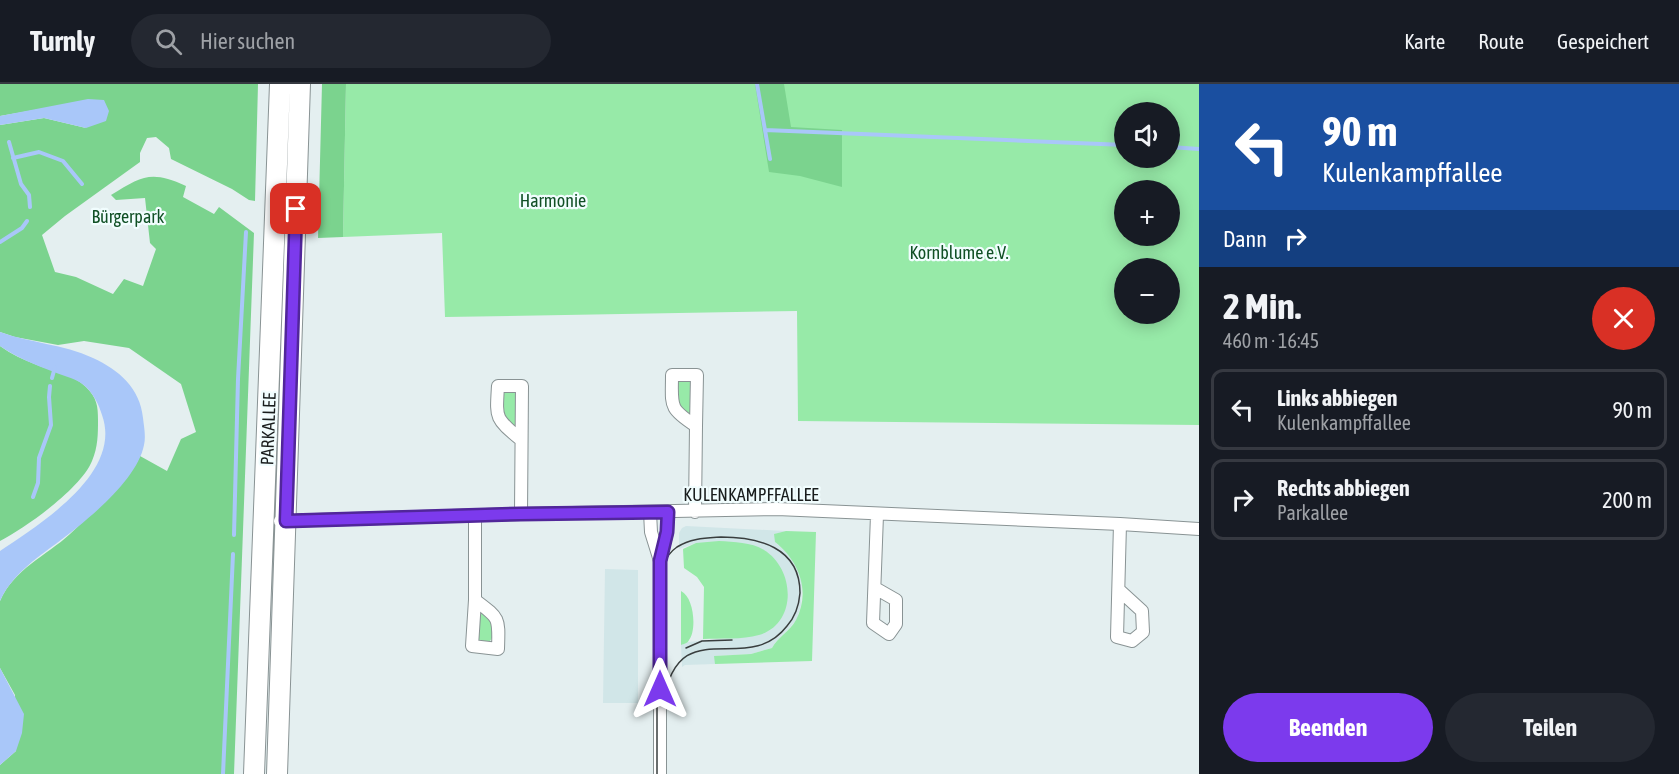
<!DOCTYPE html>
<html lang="de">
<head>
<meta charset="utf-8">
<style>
  body { margin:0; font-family:"Asap Condensed",sans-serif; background:#242831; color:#f1f3f6; height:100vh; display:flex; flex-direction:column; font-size:22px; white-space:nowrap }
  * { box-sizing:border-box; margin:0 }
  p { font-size:20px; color:#9ea1a6 }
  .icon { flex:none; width:33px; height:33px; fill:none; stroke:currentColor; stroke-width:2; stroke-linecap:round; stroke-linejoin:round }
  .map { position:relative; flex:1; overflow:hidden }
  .side { display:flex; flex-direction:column; background:#171b24; width:480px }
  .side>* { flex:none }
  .top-card { background:#1a4fa0; color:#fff; overflow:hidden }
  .fabs { position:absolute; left:1114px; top:18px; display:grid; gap:12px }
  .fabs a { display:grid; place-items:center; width:66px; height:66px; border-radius:50%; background:#171b24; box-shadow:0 3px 15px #0003; font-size:30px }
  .pin { position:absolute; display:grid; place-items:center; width:51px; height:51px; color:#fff; margin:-26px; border-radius:12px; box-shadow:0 3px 9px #0006 }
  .me { position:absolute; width:66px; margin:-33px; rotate:0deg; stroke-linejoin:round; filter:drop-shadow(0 0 4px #0008) }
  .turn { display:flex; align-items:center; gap:21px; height:126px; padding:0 24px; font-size:27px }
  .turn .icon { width:78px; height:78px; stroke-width:2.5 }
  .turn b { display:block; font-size:42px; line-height:51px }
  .then { display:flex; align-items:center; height:57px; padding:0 24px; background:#0003; gap:12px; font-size:22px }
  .round { display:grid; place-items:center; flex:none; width:63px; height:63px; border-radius:32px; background:#242831 }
  .head { display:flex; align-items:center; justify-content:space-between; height:102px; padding:0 24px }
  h1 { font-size:36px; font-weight:700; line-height:45px }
  .cta { display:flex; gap:12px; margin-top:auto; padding:12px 24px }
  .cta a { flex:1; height:69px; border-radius:36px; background:#7c3aed; color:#fff; font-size:24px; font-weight:700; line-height:69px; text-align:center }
  .cta a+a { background:#242831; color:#f1f3f6 }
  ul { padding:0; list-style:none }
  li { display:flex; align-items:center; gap:18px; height:81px; margin:0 12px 9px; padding:0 12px; border:3px solid #363941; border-radius:12px }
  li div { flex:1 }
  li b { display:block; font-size:22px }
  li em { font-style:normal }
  header { display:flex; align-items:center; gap:36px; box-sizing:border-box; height:84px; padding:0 30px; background:#171b24; border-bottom:2px solid #363941 }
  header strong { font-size:28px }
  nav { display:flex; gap:33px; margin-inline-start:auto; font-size:21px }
  .search { width:420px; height:54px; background:#242831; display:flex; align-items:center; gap:15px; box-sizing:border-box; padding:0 21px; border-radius:33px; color:#9ea1a6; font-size:22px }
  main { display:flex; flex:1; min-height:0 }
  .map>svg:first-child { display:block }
  .built { fill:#d1e6e8 }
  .green { fill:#97eaa8; fill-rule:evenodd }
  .forest { fill:#7bd38e }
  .water { fill:#a9c7f9 }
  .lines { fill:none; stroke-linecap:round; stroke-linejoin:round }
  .stream { stroke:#a9c7f9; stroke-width:4 }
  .minor-casing { stroke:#899394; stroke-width:14 }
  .primary-casing { stroke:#899394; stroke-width:22 }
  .minor { stroke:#fff; stroke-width:12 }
  .primary { stroke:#fff; stroke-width:20 }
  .tram { stroke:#393e3e; stroke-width:1.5 }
  .route-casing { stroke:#51269a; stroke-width:15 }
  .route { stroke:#7c3aed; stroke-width:10 }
  .labels { text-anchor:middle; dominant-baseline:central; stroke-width:4.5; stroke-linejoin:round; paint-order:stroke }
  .park-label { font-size:18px; fill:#105025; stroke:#f1fdfe }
  .street-label { font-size:18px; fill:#191d1d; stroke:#f1fdfe }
</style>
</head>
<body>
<header>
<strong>Turnly</strong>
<div class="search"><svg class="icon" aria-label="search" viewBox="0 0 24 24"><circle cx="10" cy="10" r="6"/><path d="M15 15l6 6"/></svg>Hier suchen</div>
<nav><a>Karte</a><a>Route</a><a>Gespeichert</a></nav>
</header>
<main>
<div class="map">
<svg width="1199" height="690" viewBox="0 0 1199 690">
  <rect width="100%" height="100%" fill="#e4eff0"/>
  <path class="built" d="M686 442 786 447 775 450V458L789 471 798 485 802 496 801 522 796 537 775 559 772 564 751 570 715 572V580L685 581 682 583 681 561 688 558 759 551 696 459 679 465V449L682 444Z
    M605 485 638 486V619H603Z"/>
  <path class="green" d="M346 0H1199V341L798 337 797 227 445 233 442 149 343 153ZM1125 28H1170V74H1125ZM1125 106H1170V152H1125ZM1125 184H1170V230H1125Z
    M688 295 690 297V331L678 320V296Z
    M509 306 514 308 517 312 516 341 514 342 502 328C501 319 499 310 509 306Z
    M786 447 816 448 812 577 715 580 714 572 751 570 772 564C778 553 790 547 796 536 811 507 799 477 775 458L774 450Z
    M719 457C734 458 751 458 764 466 795 485 798 539 759 551 742 556 721 554 703 555L704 503 697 493 684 484 683 465 696 459Z
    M681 507C694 513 697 546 689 556 688 559 684 560 681 561Z
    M478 527C500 532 497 567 479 557L477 551Z"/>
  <path class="forest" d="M0 0H258L255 117 249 116 232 105 171 75 169 64 156 53 147 54 140 69V78L65 132 42 151 55 188 76 193 113 210 124 195 143 202 156 165 150 159 145 114 116 116 111 111C142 92 151 86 186 102L183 113 214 130 219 123 254 149 234 690H0V681L16 667 15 611 0 584V517C14 485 46 472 70 450 94 428 115 402 137 378L140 372 167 387 181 355 196 348 181 300 129 264 84 257 58 261 15 253 0 248V41L44 34 86 44 52 23 0 32Z
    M322 0H346L343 153 318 154Z
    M755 0H784L791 43 842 46V103L800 92 769 88Z
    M0 262C11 270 24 276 37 281 52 287 74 291 86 303 97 314 98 322 98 336 98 350 98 363 92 377 81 404 27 443 0 457Z"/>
  <path class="water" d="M88 15 104 16 109 27 106 37 86 44 44 34 0 41V32Z
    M0 248C30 259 63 260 93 274 119 286 140 304 143 334 144 343 146 352 144 361 137 397 85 438 57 459 35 475 11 492 0 517V467C40 440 123 389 102 331 99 321 94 311 86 303 78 295 64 292 54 288 35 281 16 273 0 262Z
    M0 584 24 630 22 649 16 667 0 681Z"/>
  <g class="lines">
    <path class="stream" d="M757 0 770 75
      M765 46 1125 61
      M9 58 21 100 29 111 30 123
      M1170 63 1199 65
      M13 74 39 68 63 77 82 100
      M0 158 22 144 27 137
      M52 294 55 283
      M33 413 38 399 39 374 51 341 49 313 50 302
      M234 451 238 295 246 148
      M223 690 233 470"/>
    <defs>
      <path id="minor" d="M672 291H697L696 342C668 324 672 322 672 291Z
        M520 355C495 334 496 335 498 302H522L521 430
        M650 428 651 448 660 477
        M695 428 696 342
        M280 437 521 430 777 425 1120 440 1199 445
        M875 504 896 516V540L889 550 873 539 877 431
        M1119 506 1142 527 1143 548 1132 557 1117 553 1120 440
        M475 516C500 535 499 533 498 565L472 562 475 516V431
        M660 690V477L667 448 668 428"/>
      <path id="primary" d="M254 690 280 0
        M277 690 300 0"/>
    </defs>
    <use href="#minor" class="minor-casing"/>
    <use href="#primary" class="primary-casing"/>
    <use href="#minor" class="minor"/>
    <use href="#primary" class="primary"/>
    <path class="tram" d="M686 564 702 557 732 556
      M657 690V502C660 488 664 472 677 463 691 454 706 454 721 453 758 453 800 463 800 509 799 521 795 533 787 542 746 595 678 524 663 620"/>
  </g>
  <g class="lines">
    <defs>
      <path id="route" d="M296 125 286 437 520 430 668 428 667 448 660 477V605"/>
    </defs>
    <use href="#route" class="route-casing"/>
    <use href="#route" class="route"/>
  </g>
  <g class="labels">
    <g class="park-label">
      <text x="553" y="116">Harmonie</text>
      <text x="128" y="132">Bürgerpark</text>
      <text x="959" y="168">Kornblume e.V.</text>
    </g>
    <g class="street-label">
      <text transform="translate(268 345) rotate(-88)">PARKALLEE</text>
      <text x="751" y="410">KULENKAMPFFALLEE</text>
    </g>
  </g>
</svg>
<div class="fabs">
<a><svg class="icon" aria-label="sound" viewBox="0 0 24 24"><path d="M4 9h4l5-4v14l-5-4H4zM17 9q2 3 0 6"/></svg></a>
<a>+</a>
<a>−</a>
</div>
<div class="pin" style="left:296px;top:125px;background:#d93025"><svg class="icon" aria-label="arrive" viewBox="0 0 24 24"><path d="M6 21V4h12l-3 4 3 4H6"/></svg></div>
<svg class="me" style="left:660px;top:605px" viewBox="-20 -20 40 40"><path d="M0-17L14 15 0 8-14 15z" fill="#7c3aed" stroke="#fff" stroke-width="4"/></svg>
</div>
<section class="side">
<div class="top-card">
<div class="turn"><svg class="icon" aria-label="left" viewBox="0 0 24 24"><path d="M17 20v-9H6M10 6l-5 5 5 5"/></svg><div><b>90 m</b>Kulenkampffallee</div></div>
<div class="then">Dann<svg class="icon" aria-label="right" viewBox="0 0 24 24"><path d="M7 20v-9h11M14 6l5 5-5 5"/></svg></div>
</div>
<div class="head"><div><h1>2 Min.</h1><p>460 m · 16:45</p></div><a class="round" style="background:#d93025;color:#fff"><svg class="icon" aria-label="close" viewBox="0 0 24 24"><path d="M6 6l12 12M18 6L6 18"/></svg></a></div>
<ul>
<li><svg class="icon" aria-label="left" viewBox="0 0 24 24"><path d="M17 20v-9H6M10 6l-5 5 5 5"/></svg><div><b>Links abbiegen</b><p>Kulenkampffallee</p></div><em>90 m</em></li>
<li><svg class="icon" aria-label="right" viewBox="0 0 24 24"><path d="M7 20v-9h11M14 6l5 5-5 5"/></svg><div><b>Rechts abbiegen</b><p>Parkallee</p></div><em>200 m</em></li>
</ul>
<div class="cta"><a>Beenden</a><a>Teilen</a></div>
</section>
</main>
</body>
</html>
